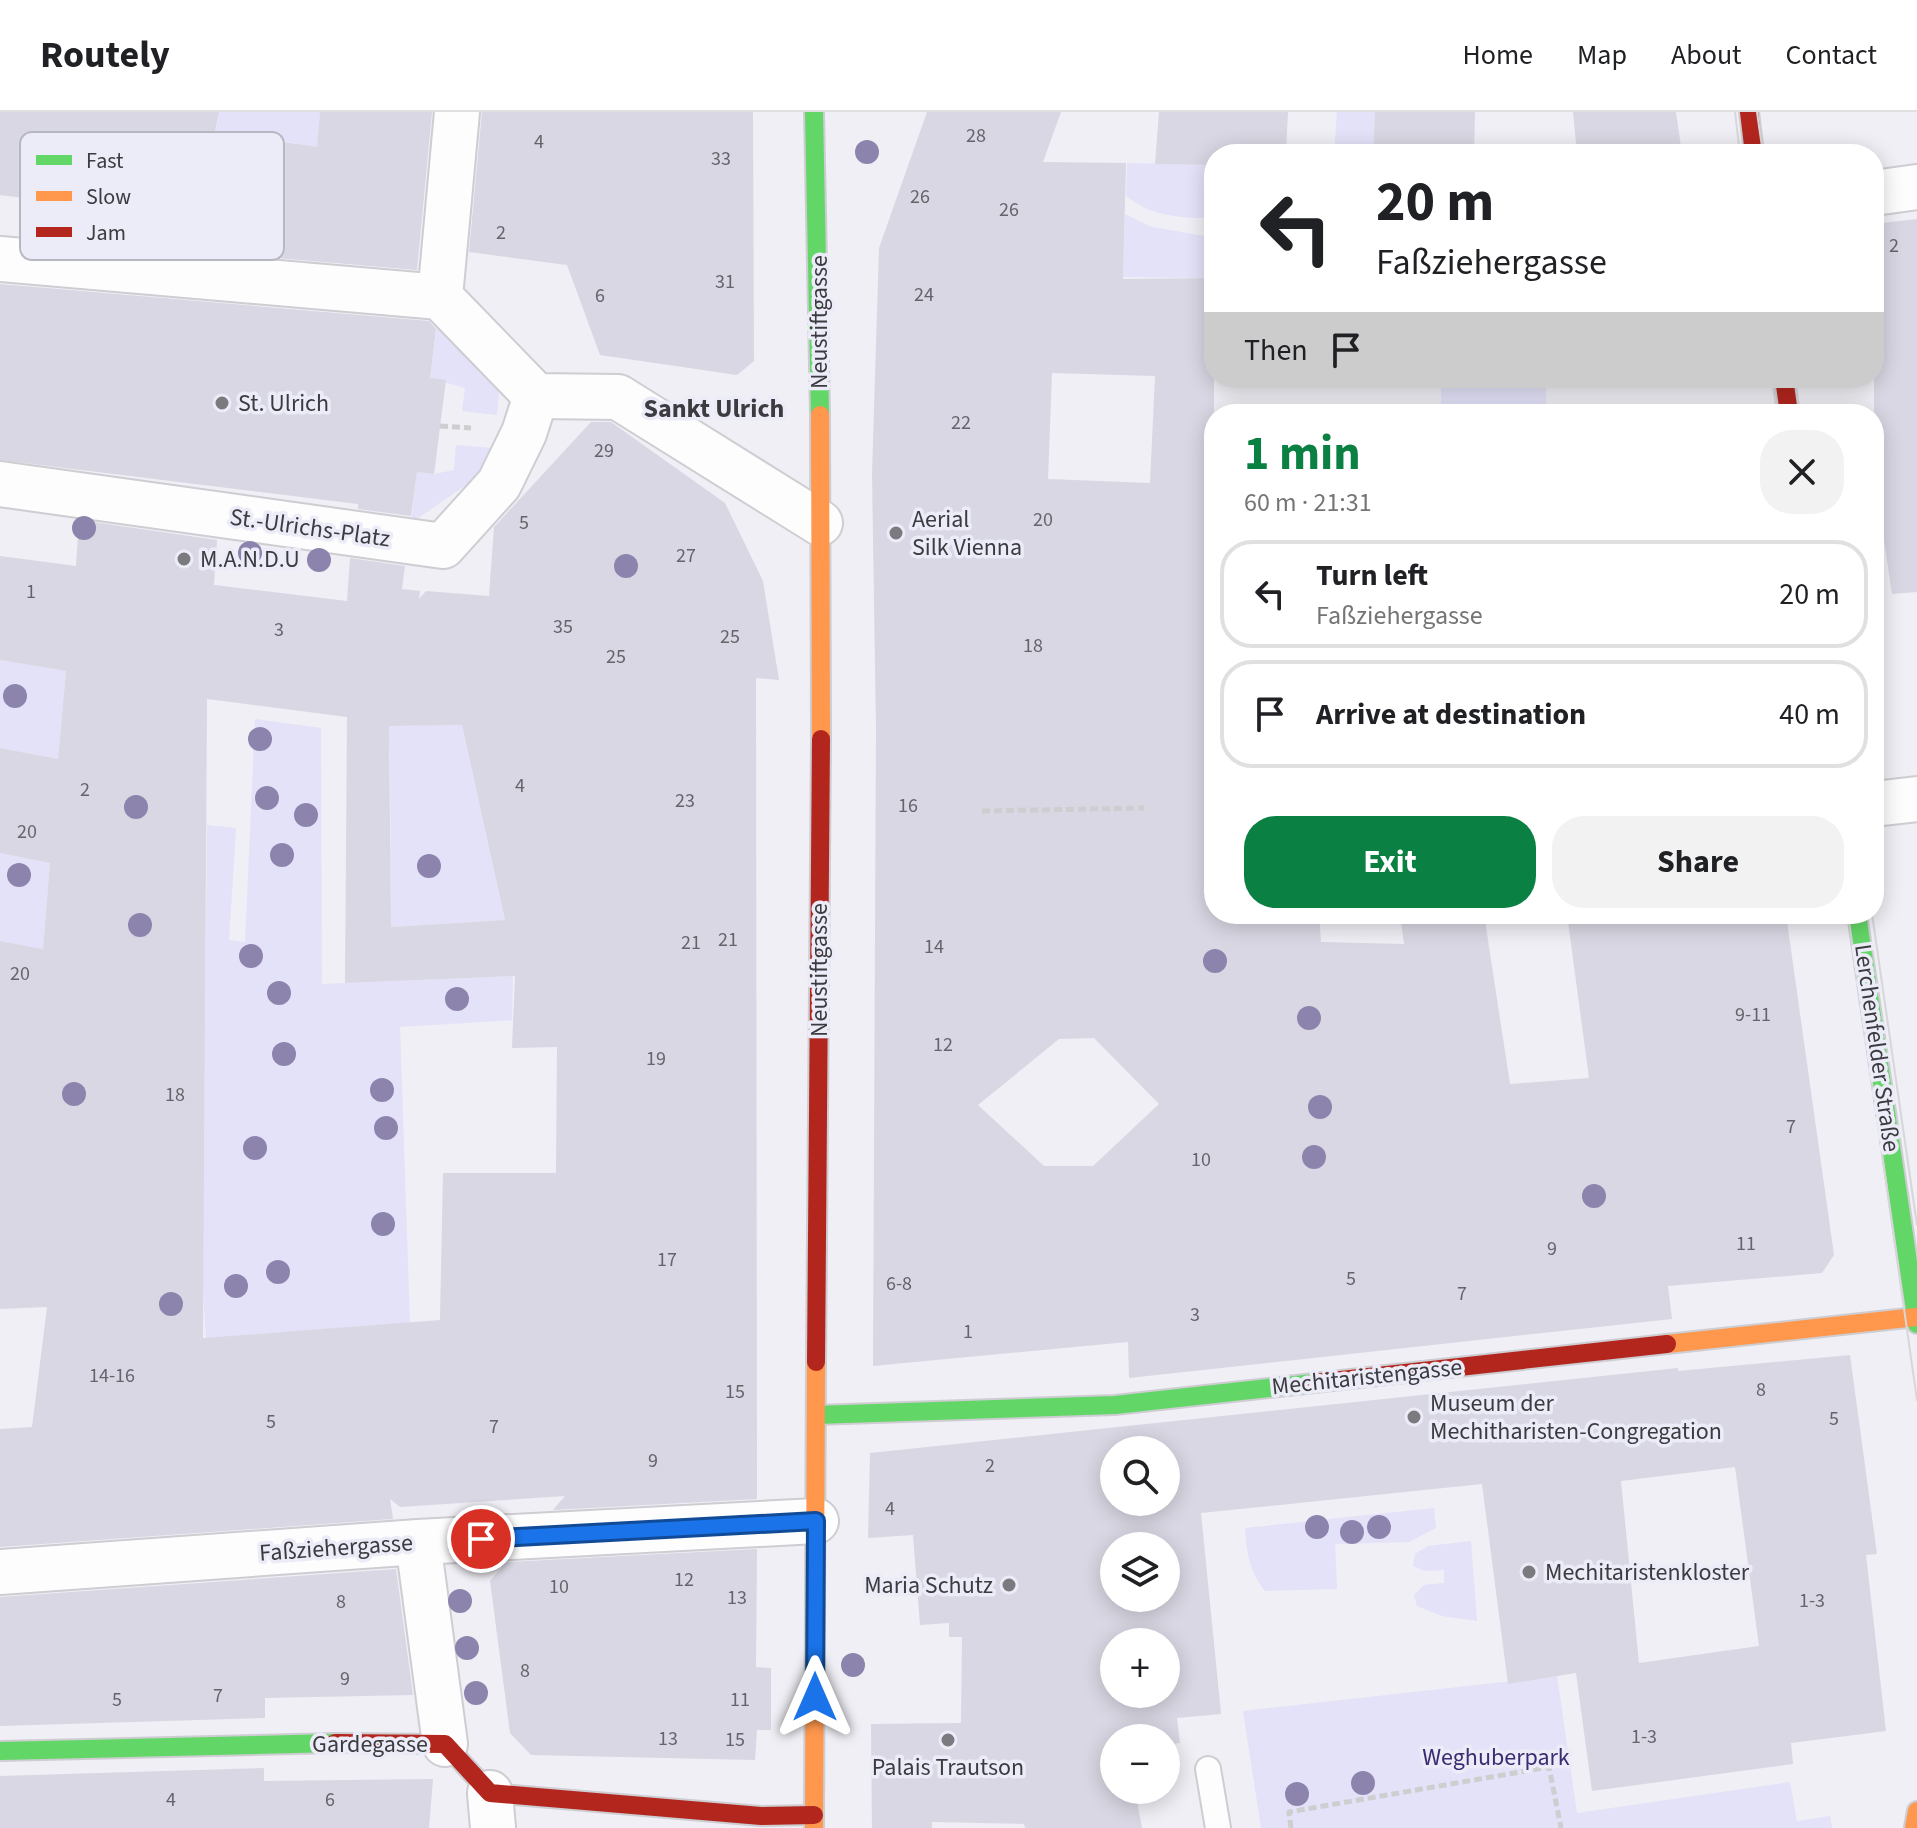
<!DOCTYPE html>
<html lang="en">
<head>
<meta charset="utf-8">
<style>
  body { margin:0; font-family:"Source Sans 3",sans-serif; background:#f2f2f2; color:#202124; height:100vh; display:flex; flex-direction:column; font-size:30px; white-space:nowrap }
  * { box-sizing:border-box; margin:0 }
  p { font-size:26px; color:#757577 }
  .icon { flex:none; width:44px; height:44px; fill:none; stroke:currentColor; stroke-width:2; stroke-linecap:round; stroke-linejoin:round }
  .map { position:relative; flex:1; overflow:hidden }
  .panel { position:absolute; left:1204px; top:292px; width:680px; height:520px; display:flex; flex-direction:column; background:#fff; border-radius:32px; box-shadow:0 4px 20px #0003 }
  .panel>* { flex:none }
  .banner { position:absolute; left:1204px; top:32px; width:680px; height:244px; border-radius:32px; box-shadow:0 4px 20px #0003; background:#fff; color:#202124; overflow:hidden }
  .tools { position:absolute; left:1100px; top:1324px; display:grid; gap:16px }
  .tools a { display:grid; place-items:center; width:80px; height:80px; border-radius:50%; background:#fff; box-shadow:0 4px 20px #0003; font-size:40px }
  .pin { position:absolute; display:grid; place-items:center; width:68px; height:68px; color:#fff; margin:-34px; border:4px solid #fff; border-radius:50%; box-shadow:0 2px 8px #0007 }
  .me { position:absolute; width:88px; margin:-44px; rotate:0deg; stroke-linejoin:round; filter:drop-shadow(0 0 6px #0008) }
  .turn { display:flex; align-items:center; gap:28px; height:168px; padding:0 40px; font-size:36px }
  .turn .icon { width:104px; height:104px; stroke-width:2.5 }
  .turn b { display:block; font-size:56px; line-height:68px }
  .then { display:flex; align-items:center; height:76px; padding:0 40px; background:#0003; gap:16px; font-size:30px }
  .round { display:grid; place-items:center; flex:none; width:84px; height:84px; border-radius:32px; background:#f2f2f2 }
  .overview { display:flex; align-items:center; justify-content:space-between; height:136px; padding:0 40px }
  h1 { font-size:48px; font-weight:700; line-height:60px; color:#0b8043 }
  .button { display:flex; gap:16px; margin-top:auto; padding:16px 40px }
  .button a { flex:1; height:92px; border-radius:32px; background:#0b8043; color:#fff; font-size:32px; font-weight:700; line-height:92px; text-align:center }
  .button a+a { background:#f2f2f2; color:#202124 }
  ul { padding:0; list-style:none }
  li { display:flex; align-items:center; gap:24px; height:108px; margin:0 16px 12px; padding:0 24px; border:4px solid #e0e0e0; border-radius:32px }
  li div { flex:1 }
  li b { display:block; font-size:30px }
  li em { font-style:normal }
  header { display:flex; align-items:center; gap:48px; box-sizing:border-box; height:112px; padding:0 40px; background:#fff; border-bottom:2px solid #e0e0e0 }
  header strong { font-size:38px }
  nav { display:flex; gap:44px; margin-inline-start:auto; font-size:28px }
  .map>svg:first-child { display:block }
  .green { fill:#e3e2f8 }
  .building { fill:#d8d7e3; fill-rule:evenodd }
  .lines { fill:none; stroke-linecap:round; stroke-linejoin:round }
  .lane-casing { stroke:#cdcdd2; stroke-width:28 }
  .street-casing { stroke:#cdcdd2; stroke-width:48 }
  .fast-casing { stroke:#cdcdd2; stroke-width:22 }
  .slow-casing { stroke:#cdcdd2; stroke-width:22 }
  .jam-casing { stroke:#cdcdd2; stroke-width:22 }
  .path { stroke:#ceced0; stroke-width:5; stroke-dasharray:8 4; stroke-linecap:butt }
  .lane { stroke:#fdfdfe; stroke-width:24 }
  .street { stroke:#fdfdfe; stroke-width:44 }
  .fast { stroke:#63d668; stroke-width:18 }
  .slow { stroke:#ff974d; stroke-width:18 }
  .jam { stroke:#b3261e; stroke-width:18 }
  .tram { stroke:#d7d7d9; stroke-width:2 }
  .tree { fill:#8d84ad }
  .route-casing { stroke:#114b97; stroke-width:20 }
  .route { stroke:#1a73e8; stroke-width:14 }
  .poi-dot { fill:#7a7a7f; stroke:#ececf8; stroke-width:3 }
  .labels { text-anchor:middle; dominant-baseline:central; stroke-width:7; stroke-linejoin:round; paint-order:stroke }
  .number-label { font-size:20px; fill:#65646b }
  .street-label { font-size:24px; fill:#3b3b40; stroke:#ececf8 }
  .poi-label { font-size:24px; fill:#3b3b40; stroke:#ececf8; text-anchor:start }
  .park-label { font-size:24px; fill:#3c2d72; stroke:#ececf8 }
  .neighbourhood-label { font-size:26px; font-weight:bold; fill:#3b3b40; stroke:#ececf8 }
  .key { fill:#ececf8; stroke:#b7b7c1; stroke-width:2 }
  .key-label { font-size:22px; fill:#3b3b40 }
</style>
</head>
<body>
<header>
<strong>Routely</strong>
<nav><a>Home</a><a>Map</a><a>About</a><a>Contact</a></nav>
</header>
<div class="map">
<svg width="1917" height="1716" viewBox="0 0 1917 1716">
  <rect width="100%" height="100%" fill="#efeff5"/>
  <path class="green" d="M219 0H320L317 41 293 31 215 23Z
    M1337 0H1375L1373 42H1334Z
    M1127 51 1211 53 1210 106C1178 106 1152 104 1126 84Z
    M1125 102 1152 115 1211 125V166L1123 165Z
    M437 213 449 214 499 281 497 303 462 299 465 276 430 266Z
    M1441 268 1546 270V302H1441Z
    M456 333 491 336 485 360 411 411 417 360 434 362 454 358Z
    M0 548 66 559 58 647 0 636Z
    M255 607 321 616 322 872 513 864 512 908 400 915 410 1211 206 1226 203 1177 207 713 236 716 229 828 245 830Z
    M462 613 505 808 391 815 390 637 385 614Z
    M0 741 50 751 43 837 0 829Z
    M1434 1396 1436 1416 1409 1430 1335 1432 1337 1477 1265 1479C1249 1459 1247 1442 1245 1416Z
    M1471 1429 1477 1509 1442 1504 1417 1494 1414 1483 1424 1473 1444 1471V1458L1425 1459 1413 1454 1415 1442 1428 1434Z
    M1557 1564 1577 1701 1790 1670 1797 1709 1830 1704 1832 1716H1261L1243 1599Z"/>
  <path class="building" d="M0 0H219L215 20 317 35 320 0H432L417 158 116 132 122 98 0 83Z
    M482 0H753L754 249 737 263 600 243 567 153 469 140Z
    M927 0H1061L1043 50 1126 51 1123 167 1214 166V802H1319L1321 830 1404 832 1400 802H1484L1510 972 1589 966 1567 802H1786L1834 1143 1822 1161 1668 1174 1672 1207 1129 1266 1128 1230 873 1254 876 616 872 362 879 136ZM1052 261 1155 264 1150 371 1048 367ZM1094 926 1159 992 1093 1054H1044L978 993 1059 927Z
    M1159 0H1288L1286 42H1214V53L1155 52Z
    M1375 0H1475L1474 42H1373Z
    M1573 0H1676L1682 42H1577Z
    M1917 107V480L1892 482 1874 361V112Z
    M0 172 429 209 436 217 430 266 446 268 434 362 417 360 411 404 358 397V392L0 348Z
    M591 310H611L725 391 763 469 779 568 756 566 757 1387 553 1398 565 1384 400 1395 390 1387 393 1407 0 1435V1317L32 1315 47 1195 0 1197V829L43 837 50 751 0 741V636L58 647 66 559 0 548V444L76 454 79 408 217 428 214 473 347 489 350 446 405 454 402 477 420 479 419 487 426 479 489 484 494 415ZM207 587 347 605 345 871 515 864 512 936 557 935 556 1061H443L440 1208 203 1226ZM462 613 505 808 391 815 389 614Z
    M1850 1243 1877 1442 1866 1443 1886 1619 1791 1631 1793 1652 1592 1679 1576 1561 1508 1572 1482 1372 1201 1401 1221 1602 1177 1606 1180 1631 1166 1633V1626H1114V1678H1135L1142 1716H1025L1024 1712 932 1710V1716H872L871 1612 961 1611 962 1525H949V1511L920 1513 913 1423 868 1426 870 1341 1678 1256V1259ZM1114 1338H1166V1390H1114ZM1735 1355 1759 1534 1639 1551 1621 1369ZM1114 1434H1166V1486H1114ZM1114 1530H1166V1582H1114Z
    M757 1437 756 1555 771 1556V1618H757L755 1648 531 1643 510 1621 490 1469 506 1450Z
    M396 1457 413 1583 265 1586V1606L0 1614V1485Z
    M264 1656V1669L433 1667 429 1716H0V1664Z"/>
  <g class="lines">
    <defs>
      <path id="lane" d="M1208 1657 1218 1716"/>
      <path id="street" d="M1874 81 1917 75
        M0 147 440 185 536 284
        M440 185 457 0
        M0 372 443 434 499 372 524 321 536 284 618 285 820 411
        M1874 692 1917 687
        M418 1430 445 1632
        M0 1460 418 1430 816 1409
        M490 1681 493 1716"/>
      <path id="fast" d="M814 0 820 303
        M1857 802 1917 1212
        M816 1303 1115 1293 1314 1271
        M0 1639 335 1631"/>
      <path id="slow" d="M820 303 821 627
        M1667 1232 1916 1205
        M814 1716 816 1250
        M1914 1716 1917 1699"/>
      <path id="jam" d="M1749 0 1754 42
        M1784 266 1789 302
        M816 1250 821 627
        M1314 1271 1667 1232
        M335 1631 445 1632 490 1681 761 1704 814 1703"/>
    </defs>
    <use href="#lane" class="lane-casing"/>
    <use href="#street" class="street-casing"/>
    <use href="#fast" class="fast-casing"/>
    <use href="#slow" class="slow-casing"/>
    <use href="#jam" class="jam-casing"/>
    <path class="path" d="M440 314 471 316
      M982 699 1144 696
      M1291 1716 1289 1700 1549 1655 1561 1716"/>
    <use href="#lane" class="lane"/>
    <use href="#street" class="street"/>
    <use href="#fast" class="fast"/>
    <use href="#slow" class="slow"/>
    <use href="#jam" class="jam"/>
    <path class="tram" d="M1735 0 1740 42
      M1757 0 1763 42
      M1772 266 1777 302
      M1795 266 1800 302
      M1848 802 1917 1288
      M1872 802 1917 1113"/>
  </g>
  <g class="tree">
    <circle cx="867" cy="40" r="12"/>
    <circle cx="84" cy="416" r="12"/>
    <circle cx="250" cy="441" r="12"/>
    <circle cx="319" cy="448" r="12"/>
    <circle cx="626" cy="454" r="12"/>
    <circle cx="15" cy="584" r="12"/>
    <circle cx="260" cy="627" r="12"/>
    <circle cx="267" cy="686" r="12"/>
    <circle cx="136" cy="695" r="12"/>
    <circle cx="306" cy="703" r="12"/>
    <circle cx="282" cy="743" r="12"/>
    <circle cx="429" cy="754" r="12"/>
    <circle cx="19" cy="763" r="12"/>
    <circle cx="140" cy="813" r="12"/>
    <circle cx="251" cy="844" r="12"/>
    <circle cx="1215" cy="849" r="12"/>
    <circle cx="279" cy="881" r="12"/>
    <circle cx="457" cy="887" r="12"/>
    <circle cx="1309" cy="906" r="12"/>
    <circle cx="284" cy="942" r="12"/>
    <circle cx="382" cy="978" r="12"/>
    <circle cx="74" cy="982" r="12"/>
    <circle cx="1320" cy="995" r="12"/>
    <circle cx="386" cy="1016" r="12"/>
    <circle cx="255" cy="1036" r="12"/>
    <circle cx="1314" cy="1045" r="12"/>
    <circle cx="1594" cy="1084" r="12"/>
    <circle cx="383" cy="1112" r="12"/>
    <circle cx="278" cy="1160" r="12"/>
    <circle cx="236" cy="1174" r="12"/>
    <circle cx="171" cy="1192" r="12"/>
    <circle cx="1317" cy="1415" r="12"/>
    <circle cx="1379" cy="1415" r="12"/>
    <circle cx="1352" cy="1420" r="12"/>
    <circle cx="460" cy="1489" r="12"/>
    <circle cx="467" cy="1536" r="12"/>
    <circle cx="853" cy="1553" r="12"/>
    <circle cx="476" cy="1581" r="12"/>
    <circle cx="1363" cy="1671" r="12"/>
    <circle cx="1297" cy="1682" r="12"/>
  </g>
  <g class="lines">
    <defs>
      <path id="route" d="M481 1427 816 1409 815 1585"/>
    </defs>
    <use href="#route" class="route-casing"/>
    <use href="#route" class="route"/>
  </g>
  <g class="poi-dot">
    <circle cx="222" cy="291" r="8"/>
    <circle cx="896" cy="421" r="8"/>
    <circle cx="184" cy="447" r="8"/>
    <circle cx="1414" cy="1305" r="8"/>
    <circle cx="1529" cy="1460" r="8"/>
    <circle cx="1009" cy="1473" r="8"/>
    <circle cx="948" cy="1628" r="8"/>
  </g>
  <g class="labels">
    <g class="number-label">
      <text x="976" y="24">28</text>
      <text x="539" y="30">4</text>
      <text x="721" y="47">33</text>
      <text x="920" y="85">26</text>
      <text x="1009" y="98">26</text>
      <text x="501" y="121">2</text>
      <text x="1894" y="134">2</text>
      <text x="725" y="170">31</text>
      <text x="924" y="183">24</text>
      <text x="600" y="184">6</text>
      <text x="961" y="311">22</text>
      <text x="604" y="339">29</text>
      <text x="1043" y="408">20</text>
      <text x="524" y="411">5</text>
      <text x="686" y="444">27</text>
      <text x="31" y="480">1</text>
      <text x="563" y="515">35</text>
      <text x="279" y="518">3</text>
      <text x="730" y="525">25</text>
      <text x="1033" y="534">18</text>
      <text x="616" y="545">25</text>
      <text x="520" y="674">4</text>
      <text x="85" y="678">2</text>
      <text x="685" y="689">23</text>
      <text x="908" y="694">16</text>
      <text x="27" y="720">20</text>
      <text x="728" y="828">21</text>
      <text x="691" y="831">21</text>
      <text x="934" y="835">14</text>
      <text x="20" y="862">20</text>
      <text x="1753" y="903">9-11</text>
      <text x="943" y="933">12</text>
      <text x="656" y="947">19</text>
      <text x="175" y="983">18</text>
      <text x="1791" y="1015">7</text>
      <text x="1201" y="1048">10</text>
      <text x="1746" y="1132">11</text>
      <text x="1552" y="1137">9</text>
      <text x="667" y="1148">17</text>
      <text x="1351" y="1167">5</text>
      <text x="899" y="1172">6-8</text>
      <text x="1462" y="1182">7</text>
      <text x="1195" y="1203">3</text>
      <text x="968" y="1220">1</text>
      <text x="112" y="1264">14-16</text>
      <text x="1761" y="1278">8</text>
      <text x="735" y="1280">15</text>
      <text x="1834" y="1307">5</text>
      <text x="271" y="1310">5</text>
      <text x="494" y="1315">7</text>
      <text x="653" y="1349">9</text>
      <text x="990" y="1354">2</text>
      <text x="890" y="1397">4</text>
      <text x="684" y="1468">12</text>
      <text x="559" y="1475">10</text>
      <text x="737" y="1486">13</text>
      <text x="1812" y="1489">1-3</text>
      <text x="341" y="1490">8</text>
      <text x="525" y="1559">8</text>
      <text x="345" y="1567">9</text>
      <text x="218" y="1584">7</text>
      <text x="117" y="1588">5</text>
      <text x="740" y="1588">11</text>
      <text x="1644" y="1625">1-3</text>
      <text x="668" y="1627">13</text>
      <text x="735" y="1628">15</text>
      <text x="171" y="1688">4</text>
      <text x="330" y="1688">6</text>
    </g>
    <g class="street-label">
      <text transform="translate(819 210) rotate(-90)">Neustiftgasse</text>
      <text transform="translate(310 416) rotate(8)">St.-Ulrichs-Platz</text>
      <text transform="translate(819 858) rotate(-90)">Neustiftgasse</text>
      <text transform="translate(1877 936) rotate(82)">Lerchenfelder Straße</text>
      <text transform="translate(1367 1265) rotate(-6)">Mechitaristengasse</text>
      <text transform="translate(336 1436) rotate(-4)">Faßziehergasse</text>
      <text x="370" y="1632">Gardegasse</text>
    </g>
    <g class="poi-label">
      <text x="238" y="291">St. Ulrich</text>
      <text x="912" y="407">Aerial<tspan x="912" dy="28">Silk Vienna</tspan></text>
      <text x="200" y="447">M.A.N.D.U</text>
      <text x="1430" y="1291">Museum der<tspan x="1430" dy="28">Mechitharisten-Congregation</tspan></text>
      <text x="1545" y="1460">Mechitaristenkloster</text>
      <text x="993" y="1473" text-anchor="end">Maria Schutz</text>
      <text x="948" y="1655" text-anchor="middle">Palais Trautson</text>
    </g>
    <g class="park-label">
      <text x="1496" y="1645">Weghuberpark</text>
    </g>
    <g class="neighbourhood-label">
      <text x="714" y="296">Sankt Ulrich</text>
    </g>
  </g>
  <rect x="20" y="20" width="264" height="128" rx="12" class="key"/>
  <rect x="36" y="43" width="36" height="10" fill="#63d668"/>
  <rect x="36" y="79" width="36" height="10" fill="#ff974d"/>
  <rect x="36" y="115" width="36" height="10" fill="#b3261e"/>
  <g class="key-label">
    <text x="86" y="56">Fast</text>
    <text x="86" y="92">Slow</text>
    <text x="86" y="128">Jam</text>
  </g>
</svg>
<div class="tools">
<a><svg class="icon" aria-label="search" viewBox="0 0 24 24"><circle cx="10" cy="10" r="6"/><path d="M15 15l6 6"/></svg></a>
<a><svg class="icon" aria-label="layers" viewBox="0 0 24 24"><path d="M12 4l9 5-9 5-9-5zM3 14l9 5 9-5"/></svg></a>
<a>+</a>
<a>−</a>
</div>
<div class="pin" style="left:481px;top:1427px;background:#d93025"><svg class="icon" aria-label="arrive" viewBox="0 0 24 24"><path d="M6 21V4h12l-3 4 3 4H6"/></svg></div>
<svg class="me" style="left:815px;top:1585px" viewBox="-20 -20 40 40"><path d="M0-17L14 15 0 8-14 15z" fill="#1a73e8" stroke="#fff" stroke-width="4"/></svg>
<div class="banner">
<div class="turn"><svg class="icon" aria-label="left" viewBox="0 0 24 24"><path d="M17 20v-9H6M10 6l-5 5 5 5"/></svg><div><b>20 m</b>Faßziehergasse</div></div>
<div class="then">Then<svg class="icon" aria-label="arrive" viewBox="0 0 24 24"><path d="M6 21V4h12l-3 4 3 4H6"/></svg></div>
</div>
<section class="panel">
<div class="overview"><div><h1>1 min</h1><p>60 m · 21:31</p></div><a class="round"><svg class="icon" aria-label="close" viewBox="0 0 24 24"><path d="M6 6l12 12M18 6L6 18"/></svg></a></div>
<ul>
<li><svg class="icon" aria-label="left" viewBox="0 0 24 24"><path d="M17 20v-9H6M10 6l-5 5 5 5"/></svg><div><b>Turn left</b><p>Faßziehergasse</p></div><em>20 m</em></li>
<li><svg class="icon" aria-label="arrive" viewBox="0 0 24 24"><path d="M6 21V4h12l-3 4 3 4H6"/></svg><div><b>Arrive at destination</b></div><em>40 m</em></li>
</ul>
<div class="button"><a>Exit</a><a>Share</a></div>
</section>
</div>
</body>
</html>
